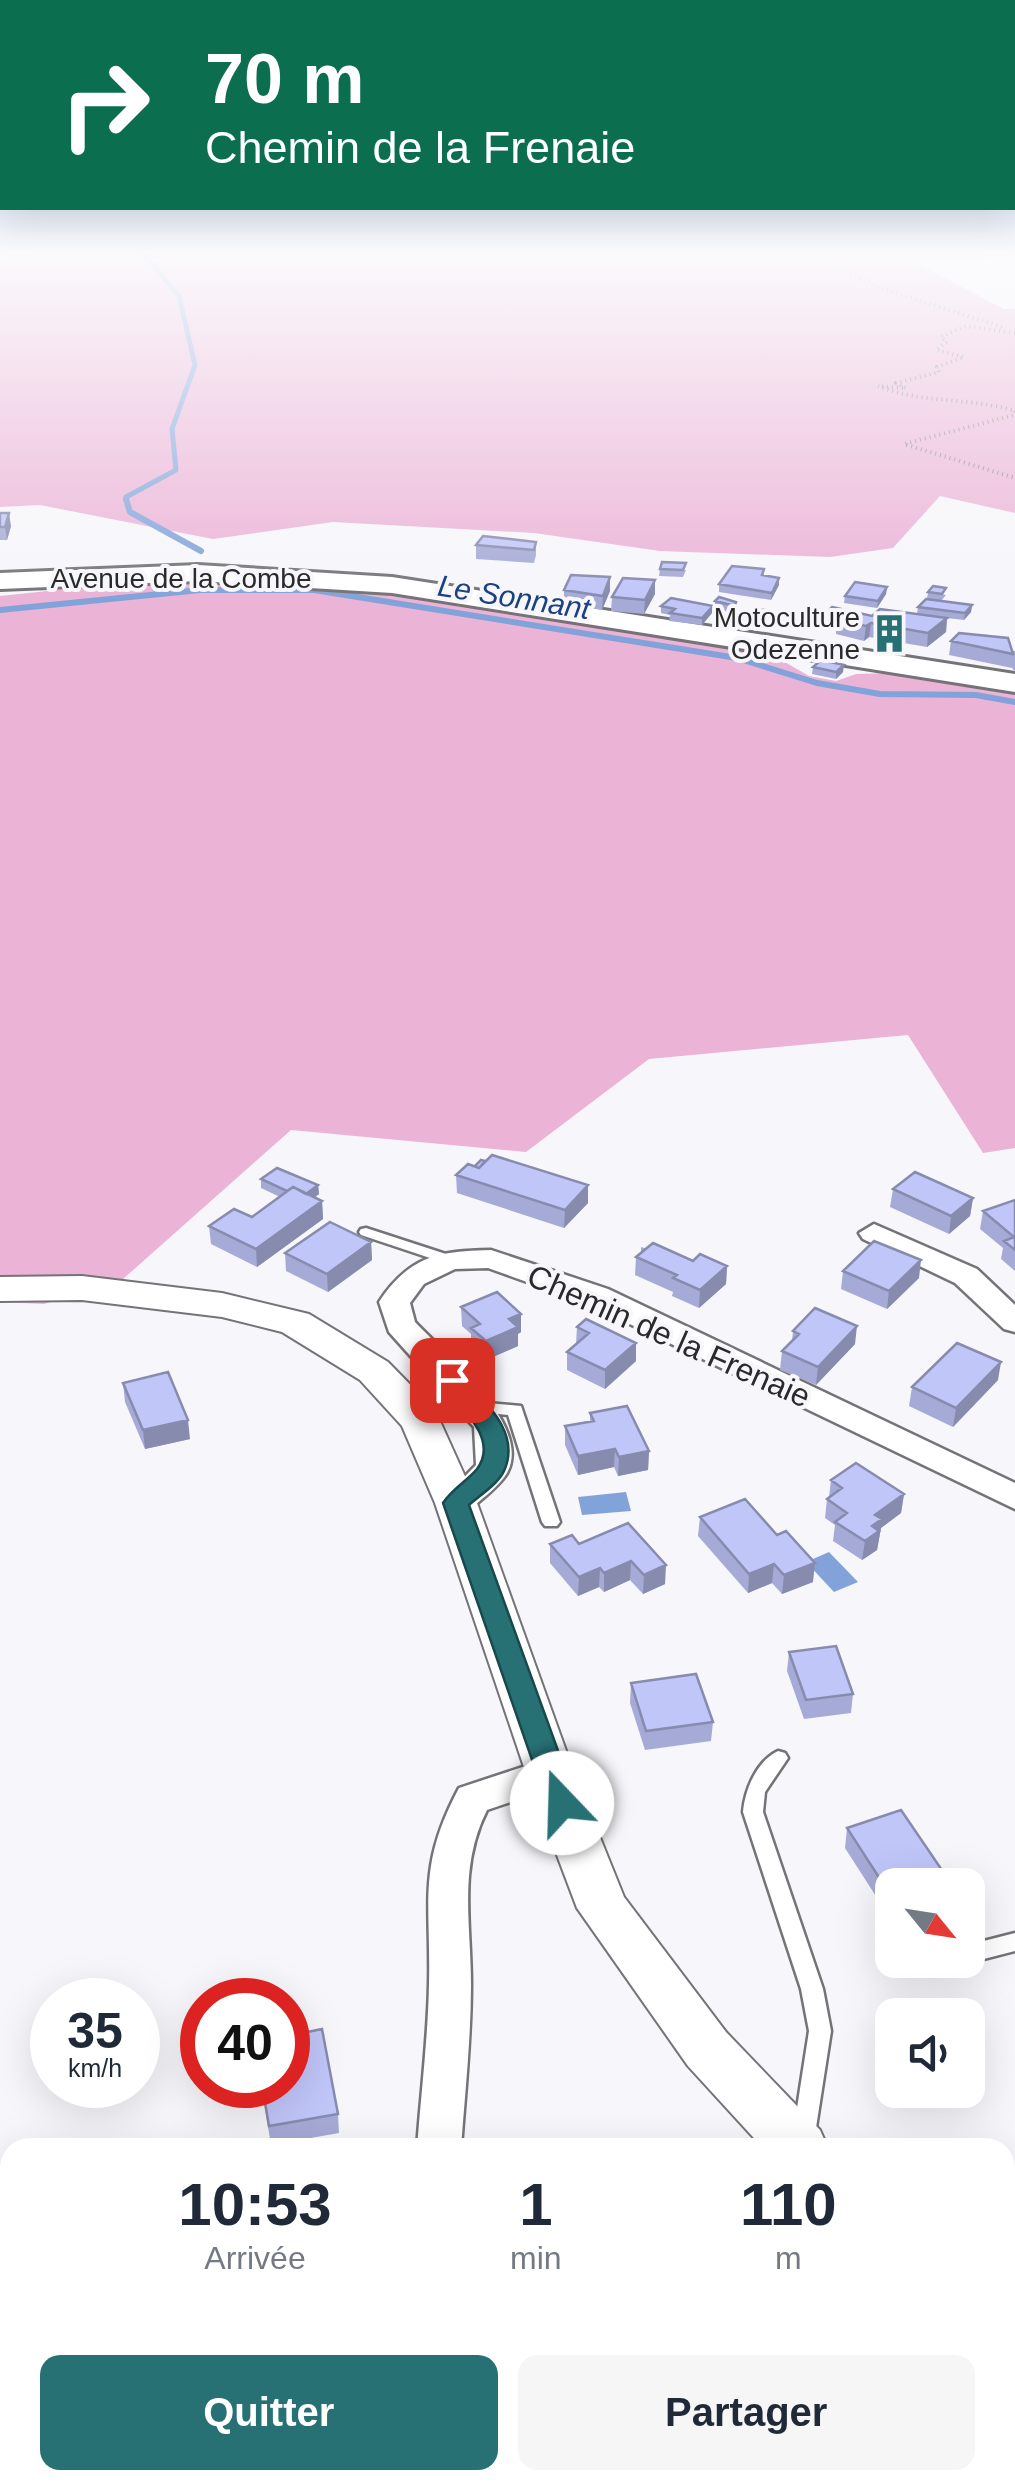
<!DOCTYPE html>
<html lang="fr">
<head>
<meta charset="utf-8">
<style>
  body { margin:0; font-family:Helvetica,sans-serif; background:#f6f6f7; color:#1f2937; height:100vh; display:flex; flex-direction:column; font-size:38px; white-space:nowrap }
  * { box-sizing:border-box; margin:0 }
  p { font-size:32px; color:#747a83 }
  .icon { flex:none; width:55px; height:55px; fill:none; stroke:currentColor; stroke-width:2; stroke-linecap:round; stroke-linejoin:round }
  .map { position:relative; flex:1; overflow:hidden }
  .sheet { position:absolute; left:0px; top:2138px; width:1015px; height:352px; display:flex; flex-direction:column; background:#fff; border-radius:30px 30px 0 0; box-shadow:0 10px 40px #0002 }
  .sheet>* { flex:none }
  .banner { position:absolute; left:0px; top:0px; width:1015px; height:210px; box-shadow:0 10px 40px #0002; background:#0b6e4f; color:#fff; overflow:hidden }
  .needle { width:65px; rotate:120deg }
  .buttons { position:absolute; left:875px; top:1868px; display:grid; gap:20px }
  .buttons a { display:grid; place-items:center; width:110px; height:110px; border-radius:20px; background:#fff; box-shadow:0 10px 40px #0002; font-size:50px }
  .speed { position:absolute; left:30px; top:1978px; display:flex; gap:20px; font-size:50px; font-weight:700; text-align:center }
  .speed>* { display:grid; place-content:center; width:130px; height:130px; border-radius:50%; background:#fff; box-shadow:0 10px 40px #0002; line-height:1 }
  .speed small { font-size:25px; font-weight:400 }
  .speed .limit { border:15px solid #d22; background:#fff; color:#111 }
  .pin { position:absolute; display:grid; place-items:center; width:85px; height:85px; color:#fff; margin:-42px; border-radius:20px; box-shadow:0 5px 15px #0006 }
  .me { position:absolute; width:110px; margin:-55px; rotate:339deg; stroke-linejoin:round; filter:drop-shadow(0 0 8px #0008) }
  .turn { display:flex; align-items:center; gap:35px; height:210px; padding:0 40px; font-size:45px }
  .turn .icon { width:130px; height:130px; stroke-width:2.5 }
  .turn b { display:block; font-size:70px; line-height:85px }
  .eta { display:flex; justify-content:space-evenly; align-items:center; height:170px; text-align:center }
  .eta b { font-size:60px; font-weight:800; line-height:70px }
  .action { display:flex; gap:20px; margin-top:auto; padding:20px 40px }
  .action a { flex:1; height:115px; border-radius:20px; background:#277175; color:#fff; font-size:40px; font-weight:800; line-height:115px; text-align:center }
  .action a+a { background:#f6f6f7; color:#1f2937 }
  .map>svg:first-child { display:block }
  .green { fill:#ebb3d6 }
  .water { fill:#82a3da }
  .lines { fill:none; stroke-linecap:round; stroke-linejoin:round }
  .stream-far1 { stroke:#82a3da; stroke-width:5 }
  .stream { stroke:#82a3da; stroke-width:6 }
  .service-casing { stroke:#757377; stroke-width:5 }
  .minor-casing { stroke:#757377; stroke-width:5 }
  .tertiary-casing { stroke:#757377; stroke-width:4 }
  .secondary-casing { stroke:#757377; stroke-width:6 }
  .path { stroke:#878689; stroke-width:4; stroke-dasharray:1 4; stroke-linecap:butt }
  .service { fill:#fff; fill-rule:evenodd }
  .minor { fill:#fff; fill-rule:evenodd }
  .tertiary { fill:#fff; fill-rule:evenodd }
  .secondary { fill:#fff; fill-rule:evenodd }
  .wall { fill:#a6aad6 }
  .shaded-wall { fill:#878bae }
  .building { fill:#c1c6f9; stroke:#878bae; stroke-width:2.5 }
  .route { fill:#277175; stroke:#19494c; stroke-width:2.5 }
  .labels { text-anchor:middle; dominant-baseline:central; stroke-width:8; stroke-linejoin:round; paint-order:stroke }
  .far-street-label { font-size:28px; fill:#2a2a2b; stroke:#f7f6fa }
  .far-poi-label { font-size:28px; fill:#2a2a2b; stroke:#f7f6fa; text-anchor:end }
  .far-water-label { font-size:30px; font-style:italic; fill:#1b4183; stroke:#f7f6fa }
  .street-label { font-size:32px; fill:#2a2a2b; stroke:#f7f6fa }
</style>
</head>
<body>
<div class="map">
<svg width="1015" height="2489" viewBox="0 0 1015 2489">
  <rect width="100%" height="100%" fill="#f7f6fa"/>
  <path class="green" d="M0 251H893L1004 309H1015V513L940 496 893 548 830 557 660 551 534 533 333 522 213 539 40 505 0 507Z
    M215 580 360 590 771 654 809 676 836 681 856 674 894 673 1015 694V1148L983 1153 908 1035 649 1059 526 1152 291 1130 123 1279 44 1304 0 1302V596L133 582Z"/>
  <path class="water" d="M626 1492 631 1511 582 1515 578 1497Z
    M829 1552 858 1582 834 1592 806 1562Z"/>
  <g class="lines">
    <path class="stream-far1" d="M127 501 126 497 176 470 172 429 195 365 179 296 141 251"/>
    <path class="stream" d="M126 499 130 512 201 551
      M0 610 200 590H314L737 658 817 683 880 694 976 695 1015 702"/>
    <defs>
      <path id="service" d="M366 1228 455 1257 458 1260 450 1265 445 1263 361 1235 359 1232 361 1229Z
        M477 1402 521 1406 560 1522 557 1526H545L542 1522 508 1415 471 1411 469 1407Z
        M778 1751 785 1753 788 1758 765 1792 763 1812 823 1989 831 2031 815 2134 812 2141 804 2144 796 2141 793 2134 809 2031 801 1989 743 1812C745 1789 757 1761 778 1751Z
        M1015 1933V1951L968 1963 961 1960H968V1945Z"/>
      <path id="minor" d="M874 1224 977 1269 1015 1305V1332L1004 1329 955 1283 863 1239 859 1233Z
        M491 1250 608 1289 1015 1483V1509L586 1303 488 1268 455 1269 424 1284 410 1303 415 1322C445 1354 533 1425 507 1473 499 1487 480 1500 468 1511H444L439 1503 476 1465 474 1427 389 1332 379 1302C409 1256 439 1251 491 1250Z
        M550 1758 564 1762 569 1773 564 1784 487 1810C458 1867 471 1923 471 1985 471 2039 465 2093 461 2148H417C421 2093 428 2039 429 1984 431 1900 417 1867 459 1788Z
        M402 2480H452L453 2489H403Z"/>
      <path id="tertiary" d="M82 1276 222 1293 309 1314 388 1362 435 1410 477 1503 574 1773 624 1897 726 2032 820 2130 828 2148H763L688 2066 577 1908 526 1773 435 1503 402 1426 360 1380 282 1332 222 1317 82 1300 0 1301V1277Z
        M1005 2445 1015 2449V2489H979L975 2480H1005Z"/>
      <path id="secondary" d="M198 565 392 577 1015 674V692L392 593 198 581 0 589V573Z"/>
    </defs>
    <use href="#service" class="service-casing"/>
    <use href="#minor" class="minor-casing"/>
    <use href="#tertiary" class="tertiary-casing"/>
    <use href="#secondary" class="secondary-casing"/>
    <path class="path" d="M27 251H60
      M845 251 851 257 829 264 880 288 1005 328
      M1015 333 966 326 941 337 947 342 936 350 964 357 937 367 939 372 896 383 906 388 878 386C922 404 970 397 1015 411L1014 415 904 444 1015 478"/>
    <use href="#service" class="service"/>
    <use href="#minor" class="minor"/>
    <use href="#tertiary" class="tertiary"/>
    <use href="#secondary" class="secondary"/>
  </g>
  <path class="wall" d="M0 513 11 526 7 540H0Z
    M536 542V555L534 563 476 559V545Z
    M660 569 686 570 683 577 659 576Z
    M764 569V575L779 578V585L771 600 719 592V584Z
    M610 577V591L602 610 564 604V590Z
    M655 580V594L644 614 611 611 612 597Z
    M887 587 886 594 877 608 844 603 845 596Z
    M928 592 946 595 941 601 972 605 971 612 964 620 929 616 947 618 946 632 927 647 869 637 864 641 836 634V629L825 627 826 613 872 616 917 614 918 607 927 599Z
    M715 601 736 602 734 614 715 608Z
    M661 606 712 613 702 625 669 621 670 615 661 613Z
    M759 609 779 620 774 624 757 620Z
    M951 641 1015 651V671L1012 668 949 655Z
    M813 667 843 672 836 679 812 674Z
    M456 1175 588 1203 564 1228 457 1193Z
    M261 1179 318 1185 319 1194 314 1198 322 1201 323 1219 257 1267 211 1244 209 1226 252 1217 280 1197 261 1188Z
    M893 1189 973 1198 970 1216 949 1234 890 1207Z
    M1015 1200V1271L1001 1259 1003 1248 980 1229 983 1211Z
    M371 1242 372 1260 328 1292 286 1271 285 1253Z
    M641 1247 693 1261 727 1266 726 1284 699 1308 672 1296 673 1292 635 1275 636 1257 641 1253Z
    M843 1271 919 1278 887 1309 841 1289Z
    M461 1307 521 1314V1332L518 1334V1346L486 1360 471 1346V1334L462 1326Z
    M577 1327 636 1343V1361L605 1389 567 1370V1352L576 1344Z
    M793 1331 855 1344 816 1385 780 1370 782 1351 792 1341Z
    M998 1380 953 1427 909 1406 912 1387Z
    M123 1383 190 1439 145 1449 125 1402Z
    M590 1413 649 1451 648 1470 618 1476 614 1467 578 1475 565 1445V1426L590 1422Z
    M831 1480 904 1494 901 1513 881 1528 877 1550 862 1560 833 1541 835 1525 825 1518 827 1499 829 1497Z
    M700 1517 813 1582 782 1594 772 1583 748 1593 698 1536Z
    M628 1523 665 1584 643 1594 630 1580 604 1592 599 1587 578 1596 550 1563V1544H579Z
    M789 1652 853 1694 851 1713 804 1719 787 1671Z
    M631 1683 713 1722 711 1741 645 1750 630 1703Z
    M847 1828 892 1885V1913L888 1915 845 1848Z
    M261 2085H288L338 2114 339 2133 271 2145Z
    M575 2480H610L590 2487Z"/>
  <path class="shaded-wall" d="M9 513 11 526 7 540 5 527Z
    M610 577V591L602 610 603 596Z
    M779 578V585L771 600 772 593Z
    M655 580V594L644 614 645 600Z
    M887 587 886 594 877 608 878 601Z
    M972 605 971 612 964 620 965 613Z
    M713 606 712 613 702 625V618Z
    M780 613 779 620 774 624V617Z
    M947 618 946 632 927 647 928 633Z
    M871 623 869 637 864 641 866 626Z
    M844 665 843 672 836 679V672Z
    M318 1185 319 1194 301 1207V1198Z
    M588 1185V1203L564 1228 565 1210Z
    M973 1198 970 1216 949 1234 951 1216Z
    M322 1201 323 1219 257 1267 256 1249Z
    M371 1242 372 1260 328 1292 327 1274Z
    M921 1260 919 1278 887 1309 889 1291Z
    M727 1266 726 1284 699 1308 700 1290Z
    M521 1314V1332L518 1334V1346L486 1360V1341L509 1319Z
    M857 1326 855 1344 816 1385 818 1367Z
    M636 1343V1361L605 1389V1370Z
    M1001 1362 998 1380 953 1427 956 1408Z
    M188 1420 190 1439 145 1449 143 1430Z
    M615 1449 614 1467 578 1475V1456Z
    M649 1451 648 1470 618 1476 619 1457Z
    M904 1494 901 1513 881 1528 877 1550 862 1560 865 1541 875 1515Z
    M631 1561 630 1580 604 1592V1573Z
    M815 1563 813 1582 782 1594 784 1575Z
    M774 1564 772 1583 748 1593 749 1574Z
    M666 1565 665 1584 643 1594 644 1575Z
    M600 1568 599 1587 578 1596 579 1577Z
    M946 1876 945 1885H921Z
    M892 1895V1913L888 1915 891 1896Z
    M1013 2388 1011 2398 1005 2399V2391Z
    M590 2480H610L590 2487Z"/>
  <path class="building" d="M0 513H9L5 527H0Z
    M483 536 536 542 534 550 476 545Z
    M662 562 686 563 683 570 660 569Z
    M732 566 764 569 762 575 779 578 772 593 719 584Z
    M571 575 610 577 603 596 564 590Z
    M623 578 655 580 645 600 612 597Z
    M855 582 887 587 878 601 845 596Z
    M933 586 946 588 942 594 928 592Z
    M719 597 736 602 735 606 715 601Z
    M671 598 713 606 702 618 670 613 675 609 661 606Z
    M926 599 972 605 965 613 918 607Z
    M832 607 872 616 880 609 947 618 928 633 871 623 866 626 837 620 839 616 826 613Z
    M759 609 780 613 774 617 758 613Z
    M959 633 1008 638 1013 654 951 641Z
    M821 660 844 665 836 672 813 667Z
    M492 1155 588 1185 565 1210 456 1175 468 1164 479 1168Z
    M481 1160 485 1161 479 1168 475 1166Z
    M277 1168 318 1185 306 1194 293 1187 287 1191 261 1179Z
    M915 1172 973 1198 951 1216 893 1189Z
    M293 1187 322 1201 256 1249 209 1226 234 1209 252 1217Z
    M1015 1200V1250L1004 1241 1014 1237 983 1211Z
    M330 1222 371 1242 327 1274 285 1253Z
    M874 1241 921 1260 889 1291 843 1271Z
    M653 1243 693 1261 700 1254 727 1266 700 1290 673 1278 677 1275 636 1257Z
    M497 1292 521 1314 509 1319 518 1327 486 1341 471 1328 480 1324 461 1307Z
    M815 1308 857 1326 818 1367 782 1351 799 1334 793 1331Z
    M586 1319 636 1343 605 1370 567 1352 589 1333 577 1327Z
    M957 1343 1001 1362 956 1408 912 1387Z
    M168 1372 188 1420 143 1430 123 1383Z
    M627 1406 649 1451 619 1457 615 1449 578 1456 565 1426 594 1421 590 1413Z
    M856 1463 904 1494 875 1515 882 1519 872 1526 879 1531 865 1541 835 1522 847 1513 827 1499 842 1488 831 1480Z
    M745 1499 777 1535 786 1531 815 1563 784 1575 774 1564 749 1574 700 1517Z
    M628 1523 666 1565 644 1575 631 1561 604 1573 600 1568 579 1577 550 1544 572 1535 579 1544Z
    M836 1646 853 1694 806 1700 789 1652Z
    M696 1674 713 1722 646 1731 631 1683Z
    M901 1810 946 1876 921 1885H892V1895L891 1896 847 1828Z
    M322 2029 338 2114 269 2126 262 2085H288V2036Z
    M969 2142 971 2148H919Z
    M1005 2374 1013 2388 1005 2391Z
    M727 2480H735L741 2489H719Z
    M259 2482V2489H189L190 2485Z"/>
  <linearGradient id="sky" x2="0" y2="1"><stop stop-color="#7fade2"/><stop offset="0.42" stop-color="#fbfbfd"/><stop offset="1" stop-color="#fbfbfd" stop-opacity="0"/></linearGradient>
  <rect width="1015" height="600" fill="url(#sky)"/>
  <path class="route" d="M452 1372 460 1374C483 1400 522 1432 504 1471 498 1484 480 1495 469 1505L577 1803 572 1811H551L547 1803 443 1503C452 1489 467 1481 477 1469 501 1437 455 1403 439 1380Z"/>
  <defs>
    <symbol id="building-bare" viewBox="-9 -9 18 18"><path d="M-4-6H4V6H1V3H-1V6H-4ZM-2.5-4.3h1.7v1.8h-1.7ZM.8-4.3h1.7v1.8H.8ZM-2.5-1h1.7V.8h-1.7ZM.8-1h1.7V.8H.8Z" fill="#277175" stroke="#f7f6fa" stroke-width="2.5" paint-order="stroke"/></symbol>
  </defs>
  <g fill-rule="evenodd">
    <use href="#building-bare" x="862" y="606" width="55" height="55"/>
  </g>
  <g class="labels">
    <g class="far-street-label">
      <text x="181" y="578">Avenue de la Combe</text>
    </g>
    <g class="far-poi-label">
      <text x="860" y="617">Motoculture<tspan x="860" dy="32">Odezenne</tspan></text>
    </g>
    <g class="far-water-label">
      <text transform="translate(514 597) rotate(9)">Le Sonnant</text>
    </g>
    <g class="street-label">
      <text transform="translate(669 1336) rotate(24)">Chemin de la Frenaie</text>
    </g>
  </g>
</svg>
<div class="buttons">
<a><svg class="needle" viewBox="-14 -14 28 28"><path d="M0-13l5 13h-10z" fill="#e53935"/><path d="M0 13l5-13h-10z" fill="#747a83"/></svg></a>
<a><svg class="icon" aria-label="sound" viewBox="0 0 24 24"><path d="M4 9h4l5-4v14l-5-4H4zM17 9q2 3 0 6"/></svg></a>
</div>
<div class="speed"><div>35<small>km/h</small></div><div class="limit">40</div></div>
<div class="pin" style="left:452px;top:1380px;background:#d93025"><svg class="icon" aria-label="arrive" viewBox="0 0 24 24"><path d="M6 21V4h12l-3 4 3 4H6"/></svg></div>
<svg class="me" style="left:562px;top:1803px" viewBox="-20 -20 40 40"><circle r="19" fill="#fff"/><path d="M0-13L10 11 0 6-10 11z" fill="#277175"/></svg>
<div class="banner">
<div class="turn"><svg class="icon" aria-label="right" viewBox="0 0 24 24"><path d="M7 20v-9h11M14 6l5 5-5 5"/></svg><div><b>70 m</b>Chemin de la Frenaie</div></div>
</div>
<section class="sheet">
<div class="eta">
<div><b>10:53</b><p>Arrivée</p></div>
<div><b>1</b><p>min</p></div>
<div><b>110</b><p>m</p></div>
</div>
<div class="action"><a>Quitter</a><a>Partager</a></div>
</section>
</div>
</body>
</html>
